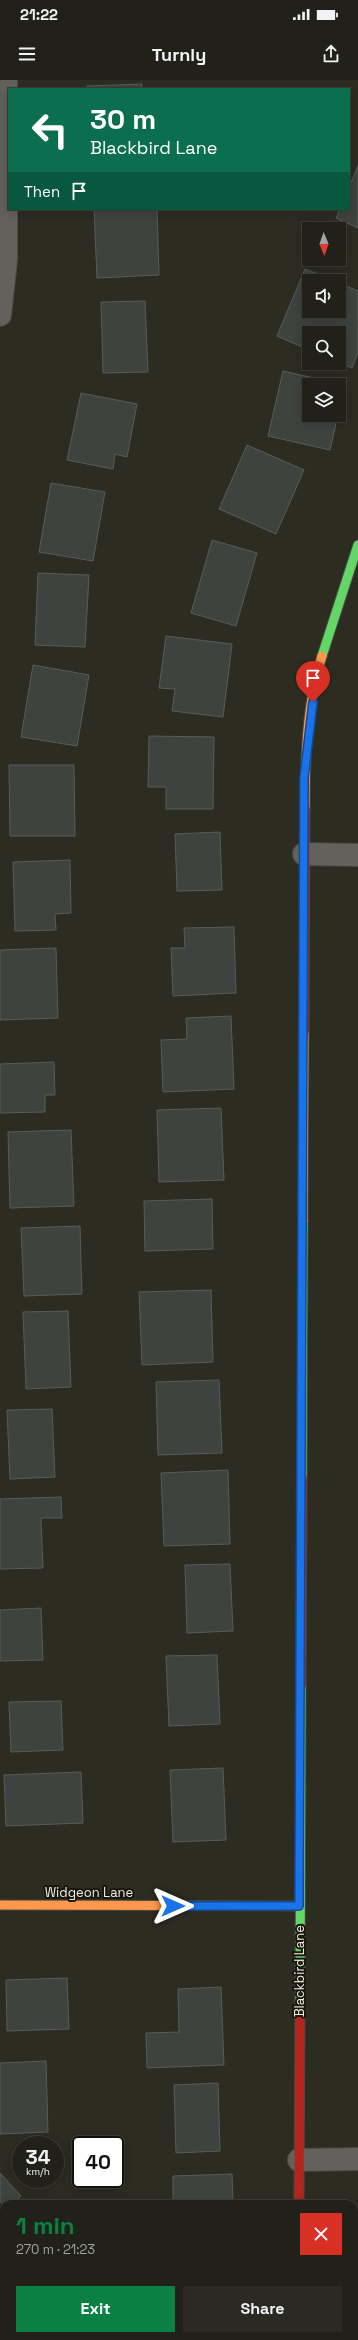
<!DOCTYPE html>
<html lang="en">
<head>
<meta charset="utf-8">
<style>
  body { margin:0; font-family:"Space Grotesk",sans-serif; background:#2a2922; color:#f1f3f6; height:100vh; display:flex; flex-direction:column; font-size:15px; white-space:nowrap }
  * { box-sizing:border-box; margin:0 }
  p { font-size:13px; color:#a2a3a2 }
  .icon { flex:none; width:22px; height:22px; fill:none; stroke:currentColor; stroke-width:2; stroke-linecap:round; stroke-linejoin:round }
  .map { position:relative; flex:1; overflow:hidden }
  .sheet { position:absolute; left:0px; top:2120px; width:358px; height:140px; display:flex; flex-direction:column; background:#222119; border-radius:12px 12px 0 0; box-shadow:0 2px 10px #0003,0 0 0 1px #3f3e38 }
  .sheet>* { flex:none }
  .banner { position:absolute; left:8px; top:8px; width:342px; height:122px; border-radius:0px; box-shadow:0 2px 10px #0003,0 0 0 1px #3f3e38; background:#0b6e4f; color:#fff; overflow:hidden }
  .needle { width:26px; rotate:178deg }
  .buttons { position:absolute; left:302px; top:142px; display:grid; gap:8px }
  .buttons a { display:grid; place-items:center; width:44px; height:44px; border-radius:0px; background:#222119; box-shadow:0 2px 10px #0003,0 0 0 1px #3f3e38; font-size:20px }
  .speed { position:absolute; left:12px; top:2056px; display:flex; gap:8px; font-size:20px; font-weight:700; text-align:center }
  .speed>* { display:grid; place-content:center; width:52px; height:52px; border-radius:50%; background:#222119; box-shadow:0 2px 10px #0003,0 0 0 1px #3f3e38; line-height:1 }
  .speed small { font-size:10px; font-weight:400 }
  .speed .limit { border:2px solid #111; border-radius:6px; background:#fff; color:#111 }
  .pin { position:absolute; display:grid; place-items:center; width:34px; height:34px; color:#fff; margin:-41px -17px; border-radius:50% 50% 50% 0; rotate:-45deg; box-shadow:0 0 4px #0007 }
  .pin .icon { rotate:45deg }
  .me { position:absolute; width:44px; margin:-22px; rotate:90deg; stroke-linejoin:round; filter:drop-shadow(0 0 3px #0008) }
  .turn { display:flex; align-items:center; gap:14px; height:84px; padding:0 16px; font-size:18px }
  .turn .icon { width:52px; height:52px; stroke-width:2.5 }
  .turn b { display:block; font-size:28px; line-height:34px }
  .then { display:flex; align-items:center; height:38px; padding:0 16px; background:#0003; gap:8px; font-size:15px }
  .round { display:grid; place-items:center; flex:none; width:42px; height:42px; border-radius:0px; background:#2a2922 }
  .summary { display:flex; align-items:center; justify-content:space-between; height:68px; padding:0 16px }
  h1 { font-size:24px; font-weight:700; line-height:30px; color:#0b8043 }
  .cta { display:flex; gap:8px; margin-top:auto; padding:8px 16px }
  .cta a { flex:1; height:46px; border-radius:0px; background:#0b8043; color:#fff; font-size:16px; font-weight:700; line-height:46px; text-align:center }
  .cta a+a { background:#2a2922; color:#f1f3f6 }
  .status { display:flex; justify-content:space-between; align-items:center; height:28px; padding:0 20px; background:#222119; direction:ltr }
  .status svg { height:11px; fill:currentColor }
  header { display:flex; justify-content:space-between; align-items:center; height:52px; padding:0 16px; background:#222119; font-size:18px; font-weight:700 }
  .map>svg:first-child { display:block }
  .building { fill:#3f4340; stroke:#585c5a }
  .lines { fill:none; stroke-linecap:round; stroke-linejoin:round }
  .street-casing { stroke:#4b4a41; stroke-width:24 }
  .fast-casing { stroke:#4b4a41; stroke-width:11 }
  .slow-casing { stroke:#4b4a41; stroke-width:11 }
  .jam-casing { stroke:#4b4a41; stroke-width:11 }
  .street { stroke:#62615c; stroke-width:22 }
  .fast { stroke:#63d668; stroke-width:9 }
  .slow { stroke:#ff974d; stroke-width:9 }
  .jam { stroke:#b3261e; stroke-width:9 }
  .route-casing { stroke:#114b97; stroke-width:10 }
  .route { stroke:#1a73e8; stroke-width:7 }
  .labels { text-anchor:middle; dominant-baseline:central; stroke-width:4; stroke-linejoin:round; paint-order:stroke }
  .street-label { font-size:13px; fill:#f0eee1; stroke:#18170e }
</style>
</head>
<body>
<div class="status"><b>21:22</b><svg viewBox="0 0 49 12"><path d="M0 12V9h3v3zM5 12V6h3v6zM10 12V3h3v9zM15 12V0h3v12zM26 1h20v11H26zM47 4h2v5h-2z"/></svg></div>
<header><svg class="icon" aria-label="menu" viewBox="0 0 24 24"><path d="M4 6h16M4 12h16M4 18h16"/></svg>Turnly<svg class="icon" aria-label="share" viewBox="0 0 24 24"><path d="M12 15V3M7 8l5-5 5 5M5 13v7h14v-7"/></svg></header>
<div class="map">
<svg width="358" height="2260" viewBox="0 0 358 2260">
  <rect width="100%" height="100%" fill="#2d2c21"/>
  <path class="building" d="M142 4V9H87V6Z
    M358 86V148L336 138 340 129H349V107Z
    M94 129H157L159 195 97 198Z
    M305 189 335 201H309V231H339V203L358 211V272L352 288 339 282V253H309V270L277 256Z
    M145 221 148 292 103 293 101 222Z
    M283 291 345 305 339 329V305H309V335H338L330 370 268 356Z
    M81 313 137 324 127 377 115 374 113 389 67 380Z
    M247 365 304 390 276 454 219 429Z
    M51 403 105 412 93 481 39 472Z
    M212 460 257 473 236 546 191 533Z
    M38 493 89 495 85 567 35 565Z
    M166 556 232 564 223 637 172 631 175 609 159 608Z
    M33 585 89 595 77 666 21 657Z
    M149 656 214 657 213 729H166V707H148Z
    M9 685H74L75 756H10Z
    M220 752 222 810 177 811 175 754Z
    M70 780 71 833 55 834 56 850 15 851 13 782Z
    M234 847 236 913 173 916 171 868H185L184 848Z
    M56 868 58 938 0 940V870Z
    M231 936 234 1009 163 1012 161 960 187 959 186 938Z
    M54 982 55 1015H45V1032L0 1033V984Z
    M221 1028 224 1100 159 1102 157 1030Z
    M71 1050 74 1126 10 1128 8 1052Z
    M212 1119 213 1169 145 1171 144 1121Z
    M80 1146 82 1214 24 1216 21 1148Z
    M211 1210 213 1282 142 1285 139 1212Z
    M68 1231 71 1307 26 1309 23 1232Z
    M219 1300 222 1373 158 1375 156 1302Z
    M52 1329 55 1397 10 1399 7 1330Z
    M228 1390 230 1464 164 1466 161 1393Z
    M61 1417 62 1438H41L43 1488 0 1489V1419Z
    M230 1484 233 1551 187 1553 185 1485Z
    M41 1528 43 1580 0 1581V1530Z
    M217 1575 220 1644 169 1646 166 1576Z
    M61 1621 63 1670 11 1672 9 1622Z
    M223 1688 226 1760 173 1762 170 1690Z
    M81 1692 83 1743 6 1746 4 1695Z
    M67 1898 69 1949 7 1951 6 1900Z
    M221 1907 224 1985 147 1988 146 1953 179 1952 178 1909Z
    M46 1981 48 2052 0 2054V1983Z
    M218 2003 220 2071 176 2073 174 2005Z
    M0 2093 21 2116 12 2124 4 2126 0 2121Z
    M232 2094 233 2124H173V2096Z"/>
  <g class="lines">
    <defs>
      <path id="street" d="M0 235 6 180V0
        M304 774 358 775
        M299 2080 358 2079
        M300 2256 301 2260"/>
      <path id="fast" d="M322 576 358 465
        M302 1397 303 1141
        M300 1921 301 1607"/>
      <path id="slow" d="M305 728C305 679 307 622 322 576
        M303 1141 304 953
        M0 1825 299 1826"/>
      <path id="jam" d="M304 953 305 728
        M301 1607 302 1397
        M299 2124 300 1921"/>
    </defs>
    <use href="#street" class="street-casing"/>
    <use href="#fast" class="fast-casing"/>
    <use href="#slow" class="slow-casing"/>
    <use href="#jam" class="jam-casing"/>
    <use href="#street" class="street"/>
    <use href="#fast" class="fast"/>
    <use href="#slow" class="slow"/>
    <use href="#jam" class="jam"/>
  </g>
  <g class="lines">
    <defs>
      <path id="route" d="M173 1826H299L304 698 313 622"/>
    </defs>
    <use href="#route" class="route-casing"/>
    <use href="#route" class="route"/>
  </g>
  <g class="labels">
    <g class="street-label">
      <text x="89" y="1812">Widgeon Lane</text>
      <text transform="translate(299 1891) rotate(-90)">Blackbird Lane</text>
    </g>
  </g>
</svg>
<div class="buttons">
<a><svg class="needle" viewBox="-14 -14 28 28"><path d="M0-13l5 13h-10z" fill="#e53935"/><path d="M0 13l5-13h-10z" fill="#a2a3a2"/></svg></a>
<a><svg class="icon" aria-label="sound" viewBox="0 0 24 24"><path d="M4 9h4l5-4v14l-5-4H4zM17 9q2 3 0 6"/></svg></a>
<a><svg class="icon" aria-label="search" viewBox="0 0 24 24"><circle cx="10" cy="10" r="6"/><path d="M15 15l6 6"/></svg></a>
<a><svg class="icon" aria-label="layers" viewBox="0 0 24 24"><path d="M12 4l9 5-9 5-9-5zM3 14l9 5 9-5"/></svg></a>
</div>
<div class="speed"><div>34<small>km/h</small></div><div class="limit">40</div></div>
<div class="pin" style="left:313px;top:622px;background:#d93025"><svg class="icon" aria-label="arrive" viewBox="0 0 24 24"><path d="M6 21V4h12l-3 4 3 4H6"/></svg></div>
<svg class="me" style="left:173px;top:1826px" viewBox="-20 -20 40 40"><path d="M0-17L14 15 0 8-14 15z" fill="#1a73e8" stroke="#fff" stroke-width="4"/></svg>
<div class="banner">
<div class="turn"><svg class="icon" aria-label="left" viewBox="0 0 24 24"><path d="M17 20v-9H6M10 6l-5 5 5 5"/></svg><div><b>30 m</b>Blackbird Lane</div></div>
<div class="then">Then<svg class="icon" aria-label="arrive" viewBox="0 0 24 24"><path d="M6 21V4h12l-3 4 3 4H6"/></svg></div>
</div>
<section class="sheet">
<div class="summary"><div><h1>1 min</h1><p>270 m · 21:23</p></div><a class="round" style="background:#d93025;color:#fff"><svg class="icon" aria-label="close" viewBox="0 0 24 24"><path d="M6 6l12 12M18 6L6 18"/></svg></a></div>
<div class="cta"><a>Exit</a><a>Share</a></div>
</section>
</div>
</body>
</html>
